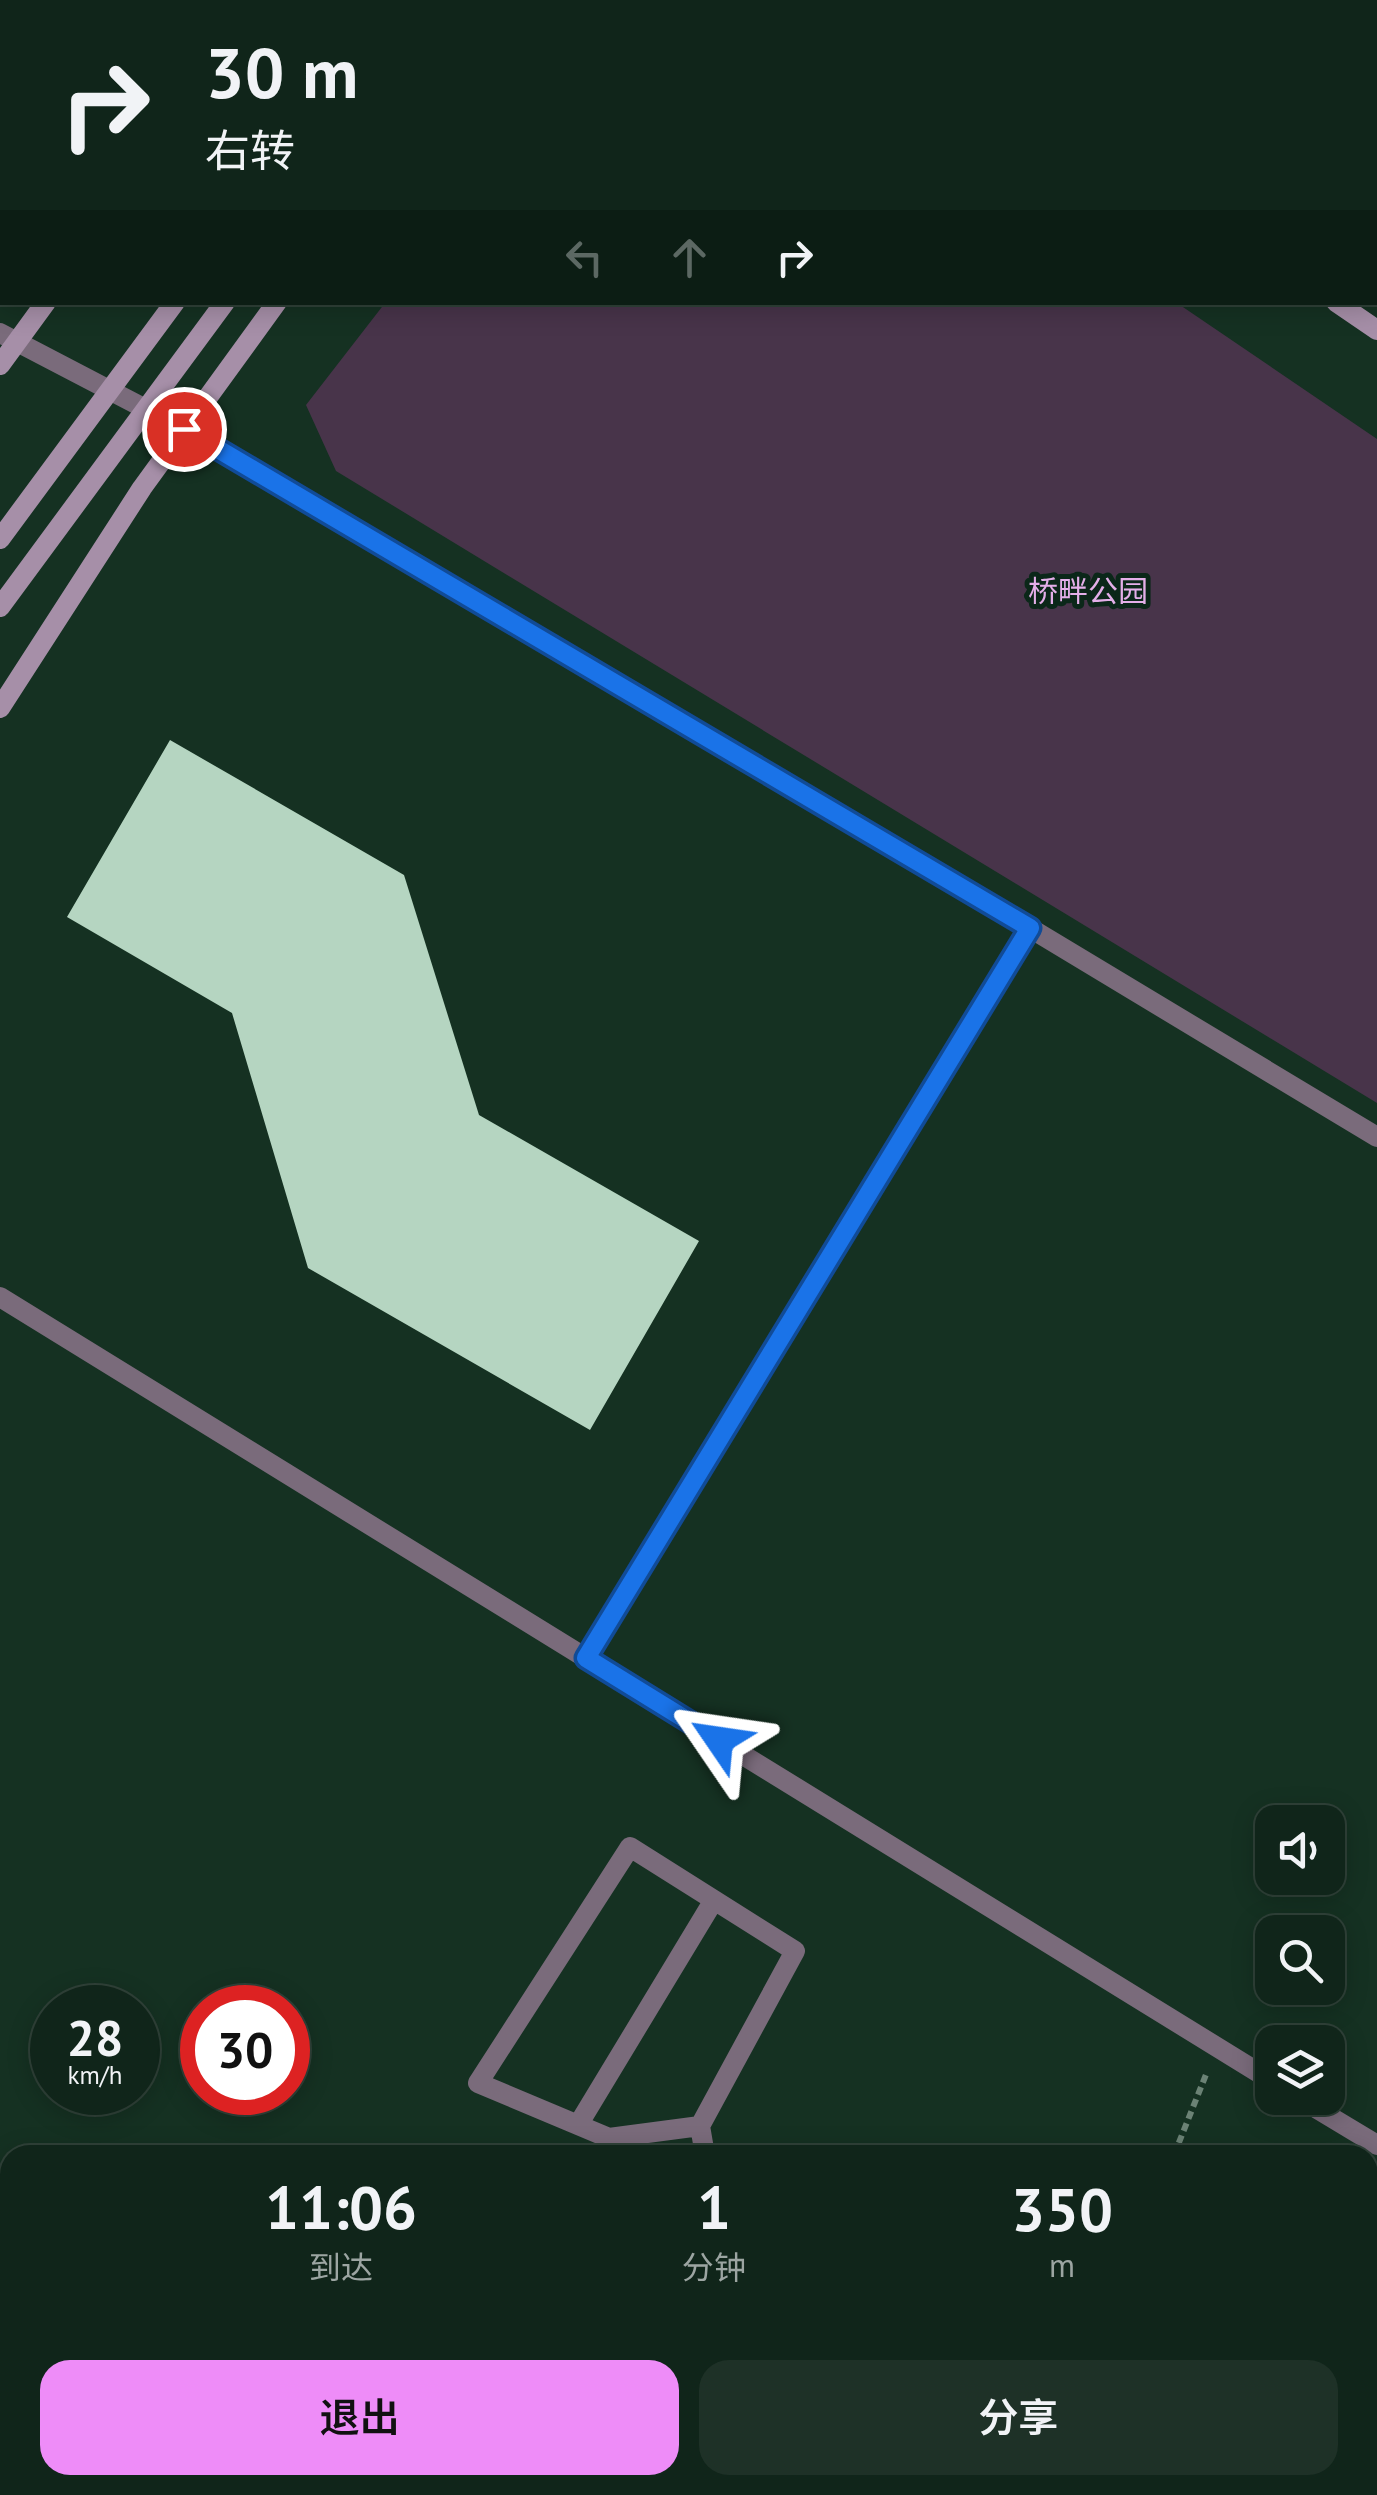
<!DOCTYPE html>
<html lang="zh">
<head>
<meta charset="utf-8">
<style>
  body { margin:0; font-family:"PT Sans","Noto Sans SC",sans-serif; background:#1e3127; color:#f1f3f6; height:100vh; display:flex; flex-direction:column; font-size:38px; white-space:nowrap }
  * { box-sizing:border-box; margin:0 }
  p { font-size:32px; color:#9ca5a2 }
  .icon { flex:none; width:55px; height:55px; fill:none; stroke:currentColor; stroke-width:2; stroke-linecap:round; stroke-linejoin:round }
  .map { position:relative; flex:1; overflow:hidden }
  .drawer { position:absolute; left:0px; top:2145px; width:1378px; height:350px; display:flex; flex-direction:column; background:#10251a; border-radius:30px 30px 0 0; box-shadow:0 5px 25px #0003,0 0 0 2px #304239 }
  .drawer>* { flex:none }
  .hud { position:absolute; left:0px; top:0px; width:1378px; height:305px; box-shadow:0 5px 25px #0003,0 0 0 2px #304239; background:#10251a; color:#f1f3f6; overflow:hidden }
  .controls { position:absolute; left:1255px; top:1805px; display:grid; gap:20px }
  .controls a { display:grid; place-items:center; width:90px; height:90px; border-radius:20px; background:#10251a; box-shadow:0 5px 25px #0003,0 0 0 2px #304239; font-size:50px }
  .speed { position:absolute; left:30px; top:1985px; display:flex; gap:20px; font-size:50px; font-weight:700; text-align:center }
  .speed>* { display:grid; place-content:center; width:130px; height:130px; border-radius:50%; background:#10251a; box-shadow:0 5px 25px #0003,0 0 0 2px #304239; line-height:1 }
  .speed small { font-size:25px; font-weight:400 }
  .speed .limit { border:15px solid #d22; background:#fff; color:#111 }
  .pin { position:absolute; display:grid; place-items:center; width:85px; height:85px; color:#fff; margin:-42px; border:5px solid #fff; border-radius:50%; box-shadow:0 2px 10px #0007 }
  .me { position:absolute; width:110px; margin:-55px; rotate:302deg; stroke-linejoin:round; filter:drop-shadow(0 0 8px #0008) }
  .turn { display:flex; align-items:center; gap:35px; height:210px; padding:0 40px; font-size:45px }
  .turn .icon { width:130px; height:130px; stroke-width:2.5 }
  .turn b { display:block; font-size:70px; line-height:85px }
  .lanes { display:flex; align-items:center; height:95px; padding:0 40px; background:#0003; justify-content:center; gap:50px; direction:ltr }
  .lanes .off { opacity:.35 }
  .eta { display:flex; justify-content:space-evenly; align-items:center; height:170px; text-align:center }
  .eta b { font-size:60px; font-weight:600; line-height:70px }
  .cta { display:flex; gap:20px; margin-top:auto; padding:20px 40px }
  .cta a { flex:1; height:115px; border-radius:30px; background:#ee8cf8; color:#111; font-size:40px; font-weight:600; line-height:115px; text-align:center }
  .cta a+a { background:#1e3127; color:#f1f3f6 }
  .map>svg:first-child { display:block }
  .green { fill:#48344a }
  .building { fill:#b5d5c1 }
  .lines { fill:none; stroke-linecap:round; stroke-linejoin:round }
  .path { stroke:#6b8275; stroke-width:6; stroke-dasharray:8 5; stroke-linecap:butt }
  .street { stroke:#7a6b7b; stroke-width:20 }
  .secondary { stroke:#a68fa8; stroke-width:20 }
  .secondary-bridge { stroke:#a68fa8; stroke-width:20 }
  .route-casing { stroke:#114b97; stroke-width:25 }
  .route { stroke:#1a73e8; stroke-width:18 }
  .labels { text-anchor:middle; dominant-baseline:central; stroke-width:10; stroke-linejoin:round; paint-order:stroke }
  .park-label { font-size:30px; fill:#e4afe9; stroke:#0b2719 }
</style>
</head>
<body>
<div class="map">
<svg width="1377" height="2495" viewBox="0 0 1377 2495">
  <rect width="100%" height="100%" fill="#153122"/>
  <path class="green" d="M0 0H205L203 2H2V231L0 232Z
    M1060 0H1377V215L1375 214V2H1064Z
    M385 303H1177L1377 439V1103L336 471 306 405Z
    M309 2485H1348L1359 2495H298Z"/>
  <path class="building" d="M170 740 404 875 479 1115 699 1241 590 1430 308 1268 232 1013 67 917Z"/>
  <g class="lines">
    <path class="path" d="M1094 0 1099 2
      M1287 0 1292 2
      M1375 54 1377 52
      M1174 2155 1207 2072
      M1368 2301 1377 2289"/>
    <path class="street" d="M0 333 184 429 239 460 1030 928 1377 1137
      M0 1297 1272 2081
      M586 1658 1030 928
      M1299 2098 1377 2145
      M578 2125 714 1900
      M609 2138 700 2126
      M612 2155 609 2138 478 2083 630 1847 795 1951 700 2126 705 2155
      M1368 2424 1377 2431
      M202 2495 210 2485"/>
    <path class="secondary" d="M829 0 833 2
      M922 0 926 2
      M268 2 270 0
      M395 2 397 0
      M447 2 448 0
      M498 2 500 0
      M1375 272 1377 274
      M1336 302 1377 330
      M0 365 46 302
      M0 708 142 488 277 302"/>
    <path class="secondary-bridge" d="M0 539 175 302
      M0 607 225 302"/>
  </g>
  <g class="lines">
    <defs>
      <path id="route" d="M184 429 1030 928 586 1658 719 1740"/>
    </defs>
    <use href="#route" class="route-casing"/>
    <use href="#route" class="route"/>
  </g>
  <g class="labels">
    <g class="park-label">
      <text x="1088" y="590">桥畔公园</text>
    </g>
  </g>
</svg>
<div class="controls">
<a><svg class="icon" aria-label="sound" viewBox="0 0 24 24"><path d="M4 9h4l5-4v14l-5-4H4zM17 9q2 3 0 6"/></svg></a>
<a><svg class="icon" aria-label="search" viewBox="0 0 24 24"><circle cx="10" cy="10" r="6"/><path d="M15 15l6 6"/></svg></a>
<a><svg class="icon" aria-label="layers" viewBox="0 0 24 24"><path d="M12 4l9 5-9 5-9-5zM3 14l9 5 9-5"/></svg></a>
</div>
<div class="speed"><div>28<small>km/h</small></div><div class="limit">30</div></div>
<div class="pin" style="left:184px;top:429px;background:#d93025"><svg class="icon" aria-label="arrive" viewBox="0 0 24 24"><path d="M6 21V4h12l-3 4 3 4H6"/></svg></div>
<svg class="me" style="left:719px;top:1740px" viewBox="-20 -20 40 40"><path d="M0-17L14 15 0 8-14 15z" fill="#1a73e8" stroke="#fff" stroke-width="4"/></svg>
<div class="hud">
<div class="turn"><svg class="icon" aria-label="right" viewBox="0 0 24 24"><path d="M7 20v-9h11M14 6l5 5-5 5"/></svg><div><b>30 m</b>右转</div></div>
<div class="lanes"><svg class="icon off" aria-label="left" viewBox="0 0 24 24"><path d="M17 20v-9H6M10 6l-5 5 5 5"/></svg><svg class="icon off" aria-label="ahead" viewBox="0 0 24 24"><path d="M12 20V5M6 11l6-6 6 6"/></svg><svg class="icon" aria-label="right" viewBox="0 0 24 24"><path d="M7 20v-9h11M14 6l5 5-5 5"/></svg></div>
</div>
<section class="drawer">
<div class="eta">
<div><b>11:06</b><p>到达</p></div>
<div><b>1</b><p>分钟</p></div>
<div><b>350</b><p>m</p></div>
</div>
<div class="cta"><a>退出</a><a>分享</a></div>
</section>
</div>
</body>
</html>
